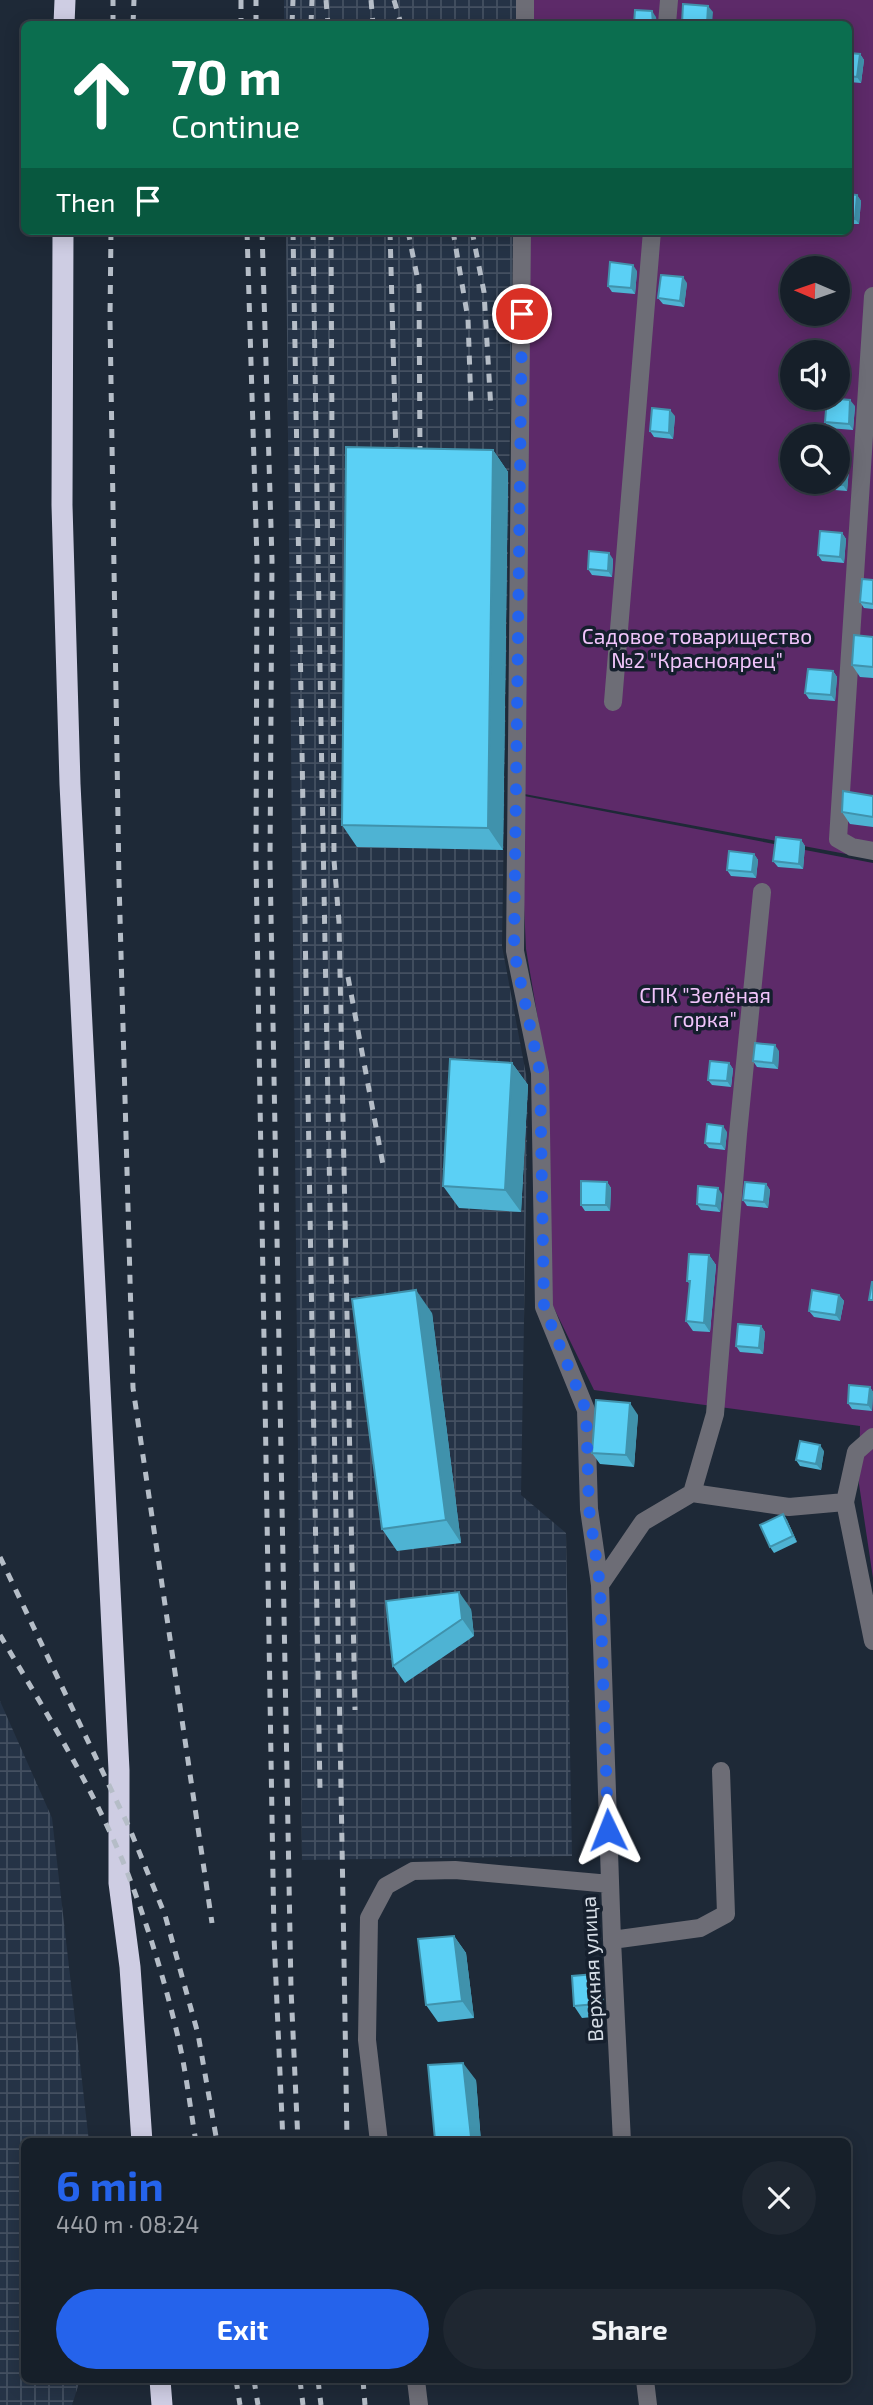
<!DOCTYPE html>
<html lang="en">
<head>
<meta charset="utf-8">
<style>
  body { margin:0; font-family:"Exo 2",sans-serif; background:#1f2731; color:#f1f3f6; height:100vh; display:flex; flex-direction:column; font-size:26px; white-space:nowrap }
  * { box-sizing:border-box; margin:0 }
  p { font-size:23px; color:#9ea2a8 }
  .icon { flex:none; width:38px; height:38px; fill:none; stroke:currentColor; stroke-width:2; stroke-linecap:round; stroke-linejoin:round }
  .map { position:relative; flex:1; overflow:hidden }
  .details { position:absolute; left:21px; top:2138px; width:830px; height:245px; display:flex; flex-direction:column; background:#161f29; border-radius:10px; box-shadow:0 4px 18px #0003,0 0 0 2px #353d46 }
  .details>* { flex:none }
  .banner { position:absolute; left:21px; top:21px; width:831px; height:214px; border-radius:10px; box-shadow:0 4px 18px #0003,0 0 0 2px #353d46; background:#0b6e4f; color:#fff; overflow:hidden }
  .needle { width:46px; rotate:272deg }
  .buttons { position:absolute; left:780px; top:256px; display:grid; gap:14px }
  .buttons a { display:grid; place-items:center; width:70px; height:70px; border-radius:50%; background:#161f29; box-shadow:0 4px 18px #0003,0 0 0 2px #353d46; font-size:35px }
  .pin { position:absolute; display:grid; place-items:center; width:60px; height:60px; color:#fff; margin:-30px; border:4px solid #fff; border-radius:50%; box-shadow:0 2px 7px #0007 }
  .me { position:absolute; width:77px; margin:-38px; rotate:358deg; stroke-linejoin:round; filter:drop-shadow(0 0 5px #0008) }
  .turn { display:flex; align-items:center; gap:24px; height:147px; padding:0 35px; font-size:32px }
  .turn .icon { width:91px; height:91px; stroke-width:2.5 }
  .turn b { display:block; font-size:49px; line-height:60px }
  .then { display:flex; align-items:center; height:66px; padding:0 35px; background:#0003; gap:14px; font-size:26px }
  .round { display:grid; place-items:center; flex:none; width:74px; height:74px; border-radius:37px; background:#1f2731 }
  .head { display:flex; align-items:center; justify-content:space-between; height:119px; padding:0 35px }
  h1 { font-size:42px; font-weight:700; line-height:52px; color:#2563eb }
  .action { display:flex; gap:14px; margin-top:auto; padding:14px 35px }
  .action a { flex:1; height:80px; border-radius:42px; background:#2563eb; color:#fff; font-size:28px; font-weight:700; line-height:80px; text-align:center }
  .action a+a { background:#1f2731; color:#f1f3f6 }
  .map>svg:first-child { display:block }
  .industrial { fill:url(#industrial-grid) }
  .garden { fill:#5d2a69; fill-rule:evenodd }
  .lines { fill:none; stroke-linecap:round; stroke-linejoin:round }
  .minor { stroke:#6d6d76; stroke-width:18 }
  .highway { stroke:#cecde3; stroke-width:21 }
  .rail { stroke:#b5bdc7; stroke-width:5; stroke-dasharray:9 9; stroke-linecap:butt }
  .wall { fill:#4eb3d3 }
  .shaded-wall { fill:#4092ac }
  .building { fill:#5bd0f5; stroke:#4092ac; stroke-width:2 }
  .route { stroke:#2563eb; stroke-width:12; stroke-dasharray:0 21.6 }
  .labels { text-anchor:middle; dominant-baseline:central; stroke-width:7; stroke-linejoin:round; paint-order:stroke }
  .park-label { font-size:21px; fill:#f1c4fb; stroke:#151f2d }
  .street-label { font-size:21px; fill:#d6dde6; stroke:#151f2d }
</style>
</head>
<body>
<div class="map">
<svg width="873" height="2405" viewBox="0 0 873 2405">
  <defs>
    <pattern id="industrial-grid" width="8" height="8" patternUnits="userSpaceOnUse" patternTransform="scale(1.75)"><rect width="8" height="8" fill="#253346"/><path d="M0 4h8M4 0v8" fill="none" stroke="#445061"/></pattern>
  </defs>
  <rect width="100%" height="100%" fill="#1e2937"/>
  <path class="industrial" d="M284 0H517V24H284Z
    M286 231H513L502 946 528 1085 521 1495 566 1533 572 1856 302 1860Z
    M0 1701 52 1818 89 2142H24V2380H80L72 2405H0Z"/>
  <path class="garden" d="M529 0H873V859L519 793 526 231H849V24H529ZM793 268H838V313H793ZM793 352H838V397H793ZM793 436H838V481H793Z
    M519 795 873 863V1578L859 1484 860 1426 594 1390 552 1304 547 1072 526 949Z"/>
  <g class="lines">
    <path class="minor" d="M525 24V0
      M667 24 669 0
      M522 231 515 951 540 1073 544 1307 586 1410 589 1509 600 1585 612 1940 622 2142
      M873 296 838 839 852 847 873 851
      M613 702 652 231
      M692 1493 715 1414 738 1134 762 892
      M845 1502 856 1452 873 1437
      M600 1585 643 1522 692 1493 789 1507 845 1502 873 1641
      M612 1940 700 1928 726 1914 721 1771
      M379 2142 367 2040 369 1918 386 1886 413 1871 455 1870 610 1884
      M416 2380 419 2405
      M645 2380 648 2405"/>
    <path class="highway" d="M64 24 65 0
      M63 231 62 505 70 784 119 1770V1883L130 1967 142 2142
      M160 2380 162 2405"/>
    <path class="rail" d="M241 0V24
      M326 0 328 24
      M371 0 373 24
      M394 0 401 24
      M113 24V0
      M133 24 134 0
      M256 24V0
      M292 24 293 0
      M311 24 312 0
      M111 231 110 319 119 881 133 1388 212 1923
      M247 231 257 560 256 861 274 1936 283 2142
      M262 231 272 560 270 862 291 1989 298 2142
      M293 231 320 1791
      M313 231C322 868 337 1505 347 2142
      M331 231 334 860 339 922 355 1710
      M390 231 396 452
      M408 231 419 286 420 456
      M453 231 468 319 471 406
      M472 231 484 292 491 410
      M348 977 384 1170
      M0 1557 129 1827 165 1915 198 2034 217 2142
      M0 1635C45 1711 93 1787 126 1869 147 1923 165 1981 178 2037 186 2071 190 2107 196 2142
      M236 2380 240 2405
      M254 2380 258 2405
      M300 2380 303 2405
      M318 2380 321 2405
      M363 2380 365 2405"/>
  </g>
  <path class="wall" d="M849 53 860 54 864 60 861 83 849 82Z
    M849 194 857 195 861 201 859 224H849Z
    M637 271 635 294 612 292 608 286Z
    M687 283 684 307 663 304 658 298Z
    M855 406 853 430 829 428 825 422Z
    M675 416 673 439 654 437 650 431Z
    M493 450 508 472 503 850 357 847 342 825Z
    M849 468 847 491 822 489 818 483Z
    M842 533 846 539 844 563 822 561 818 555Z
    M613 559 612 577 592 575 588 569Z
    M873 580V609L864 608 860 602Z
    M873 637V678L860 677 852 665Z
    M833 671 837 677 835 701 809 699 805 693Z
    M873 796V827L850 824 842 812Z
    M801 840 805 846 803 869 778 867 773 861Z
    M754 854 758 860 756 878 731 876 727 870Z
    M779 1051 778 1069 757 1067 753 1061Z
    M512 1063 528 1085 521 1212 459 1208 443 1186Z
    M729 1063 733 1069 731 1087 712 1085 708 1080Z
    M727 1132 725 1150 709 1148 705 1143Z
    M607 1182 611 1188 610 1211H585L581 1205Z
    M766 1184 770 1190 768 1208 747 1206 743 1200Z
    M722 1194 720 1212 701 1210 697 1204Z
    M709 1255 716 1265 710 1332 693 1331 686 1321 690 1284 687 1281Z
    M839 1295 844 1301 840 1321 814 1317 809 1311Z
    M432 1313 461 1543 397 1551 382 1529Z
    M761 1326 765 1332 763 1354 740 1352 736 1346Z
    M870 1387 873 1392 872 1411 852 1409 848 1403Z
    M638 1415 634 1467 600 1464 592 1453Z
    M824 1451 821 1470 800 1466 796 1460Z
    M783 1514 787 1520 797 1542 774 1553 770 1547Z
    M471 1609 474 1636 405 1683 393 1666Z
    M454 1936 466 1953 474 2018 438 2022 426 2005Z
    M595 1974 603 1986 604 2016 582 2018 574 2006Z
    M476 2080 481 2142H437L435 2140Z"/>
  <path class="shaded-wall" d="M708 6 713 12 712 24H707Z
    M652 11 656 17 657 24H653Z
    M860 54 864 60 861 83 857 77Z
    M857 195 861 201 859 224 855 219Z
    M633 265 637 271 635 294 631 288Z
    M683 277 687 283 684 307 680 301Z
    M850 400 855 406 853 430 849 424Z
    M670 410 675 416 673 439 669 433Z
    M493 450 508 472 503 850 488 828Z
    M845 462 849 468 847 491 843 485Z
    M842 533 846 539 844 563 840 557Z
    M609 553 613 559 612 577 608 571Z
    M833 671 837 677 835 701 831 695Z
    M801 840 805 846 803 869 799 864Z
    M754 854 758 860 756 878 752 872Z
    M775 1045 779 1051 778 1069 773 1063Z
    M512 1063 528 1085 521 1212 505 1190Z
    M729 1063 733 1069 731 1087 727 1081Z
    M723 1126 727 1132 725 1150 721 1144Z
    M607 1182 611 1188 610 1211 606 1205Z
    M766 1184 770 1190 768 1208 764 1202Z
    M718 1188 722 1194 720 1212 716 1206Z
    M709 1255 716 1265 710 1332 704 1323Z
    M416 1290 432 1313 461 1543 446 1520Z
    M839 1295 844 1301 840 1321 836 1315Z
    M761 1326 765 1332 763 1354 759 1348Z
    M870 1387 873 1392 872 1411 868 1405Z
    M630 1403 638 1415 634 1467 626 1455Z
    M820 1445 824 1451 821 1470 816 1464Z
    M783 1514 787 1520 797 1542 793 1536Z
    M459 1592 471 1609 474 1636 462 1619Z
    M454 1936 466 1953 474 2018 462 2001Z
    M595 1974 603 1986 604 2016 596 2004Z
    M463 2063 476 2080 481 2142H474L471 2137Z"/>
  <path class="building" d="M683 4 708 6 707 24H682Z
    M635 10 652 11 653 24H634Z
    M849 53 860 54 857 77 849 76Z
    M849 194 857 195 855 219 849 218Z
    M610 262 633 265 631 288 608 286Z
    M661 275 683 277 680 301 658 298Z
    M827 398 850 400 849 424 825 422Z
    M652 408 670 410 669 433 650 431Z
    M346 447 493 450 488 828 342 825Z
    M838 461 845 462 843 485 818 483V481H838Z
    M820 531 842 533 840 557 818 555Z
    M589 551 609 553 608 571 588 569Z
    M862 579 873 580V604L860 602Z
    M854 635 873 637V667L852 665Z
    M808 669 833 671 831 695 805 693Z
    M843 791 873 796V817L842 812Z
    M776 837 801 840 799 864 773 861Z
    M729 851 754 854 752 872 727 870Z
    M755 1043 775 1045 773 1063 753 1061Z
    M450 1059 512 1063 505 1190 443 1186Z
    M710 1061 729 1063 727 1081 708 1080Z
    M707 1124 723 1126 721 1144 705 1143Z
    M581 1181 607 1182 606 1205H581Z
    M745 1182 766 1184 764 1202 743 1200Z
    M698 1186 718 1188 716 1206 697 1204Z
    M689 1254 709 1255 704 1323 686 1321 690 1281H687Z
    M872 1282H873V1300H869Z
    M416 1290 446 1520 382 1529 352 1299Z
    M812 1290 839 1295 836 1315 809 1311Z
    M738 1324 761 1326 759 1348 736 1346Z
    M849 1385 870 1387 868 1405 848 1403Z
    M596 1400 630 1403 626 1455 592 1453Z
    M800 1441 820 1445 816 1464 796 1460Z
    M783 1514 793 1536 770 1547 760 1525Z
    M459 1592 462 1619 393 1666 386 1601Z
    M454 1936 462 2001 426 2005 418 1939Z
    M595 1974 596 2004 574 2006 572 1976Z
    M463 2063 471 2137 435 2140 428 2065Z"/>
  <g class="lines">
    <path class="route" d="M522 314 514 951 540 1073 544 1307 586 1410 589 1509 600 1585 608 1830"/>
  </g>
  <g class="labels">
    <g class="park-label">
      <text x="697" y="635">Садовое товарищество<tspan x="697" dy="24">№2 "Красноярец"</tspan></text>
      <text x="705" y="994">СПК "Зелёная<tspan x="705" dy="24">горка"</tspan></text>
    </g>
    <g class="street-label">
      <text transform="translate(591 1969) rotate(-93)">Верхняя улица</text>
    </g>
  </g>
</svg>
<div class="buttons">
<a><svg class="needle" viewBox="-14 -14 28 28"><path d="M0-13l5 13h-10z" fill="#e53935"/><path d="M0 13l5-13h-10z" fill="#9ea2a8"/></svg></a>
<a><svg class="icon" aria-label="sound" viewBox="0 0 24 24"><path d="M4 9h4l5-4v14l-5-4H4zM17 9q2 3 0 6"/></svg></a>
<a><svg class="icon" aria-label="search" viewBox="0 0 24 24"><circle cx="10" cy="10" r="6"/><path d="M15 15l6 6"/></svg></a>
</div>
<div class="pin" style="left:522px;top:314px;background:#d93025"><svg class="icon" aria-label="arrive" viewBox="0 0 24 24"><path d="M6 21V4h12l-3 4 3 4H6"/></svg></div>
<svg class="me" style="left:608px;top:1830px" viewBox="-20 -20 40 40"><path d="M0-17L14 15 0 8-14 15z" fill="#2563eb" stroke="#fff" stroke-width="4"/></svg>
<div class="banner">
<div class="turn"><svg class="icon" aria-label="ahead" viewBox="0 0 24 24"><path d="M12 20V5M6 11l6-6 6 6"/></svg><div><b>70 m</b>Continue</div></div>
<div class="then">Then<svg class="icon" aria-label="arrive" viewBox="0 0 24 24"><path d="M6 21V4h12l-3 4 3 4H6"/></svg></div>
</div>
<section class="details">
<div class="head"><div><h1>6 min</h1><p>440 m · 08:24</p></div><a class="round"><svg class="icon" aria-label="close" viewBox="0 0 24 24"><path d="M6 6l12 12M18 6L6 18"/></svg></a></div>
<div class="action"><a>Exit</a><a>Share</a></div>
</section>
</div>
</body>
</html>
